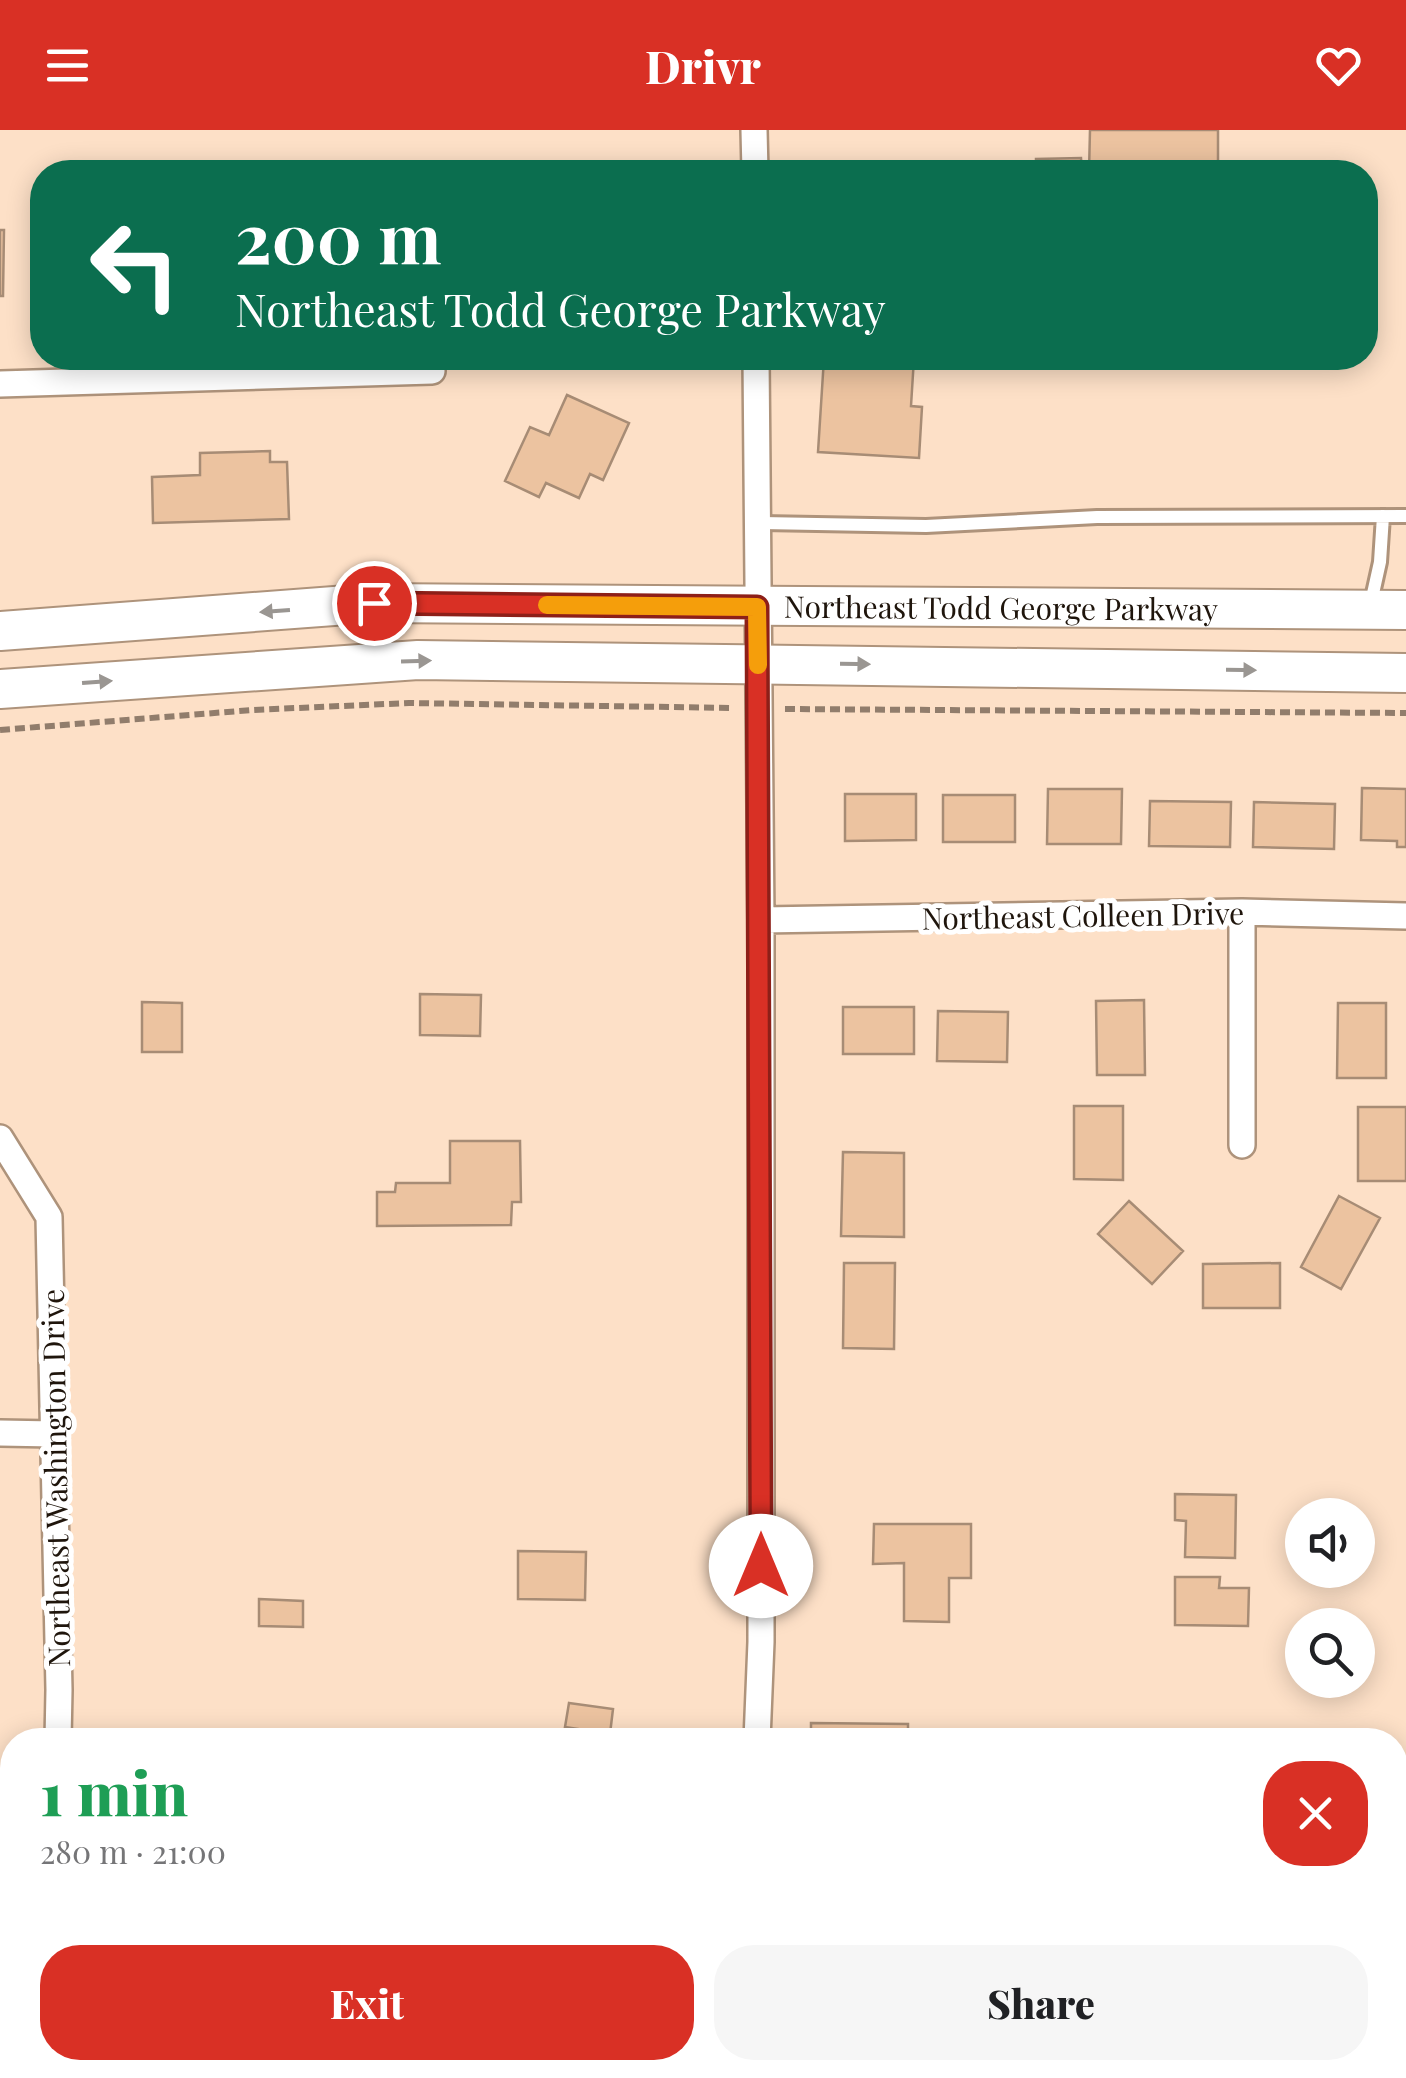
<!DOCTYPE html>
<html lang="en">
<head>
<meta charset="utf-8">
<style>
  body { margin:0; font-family:"Playfair Display",serif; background:#f6f6f6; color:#202124; height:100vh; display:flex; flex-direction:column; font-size:38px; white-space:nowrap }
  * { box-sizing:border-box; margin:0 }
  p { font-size:32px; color:#757577 }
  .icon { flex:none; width:55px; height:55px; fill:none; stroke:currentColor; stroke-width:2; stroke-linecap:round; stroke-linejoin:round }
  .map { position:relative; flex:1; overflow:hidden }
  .panel { position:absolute; left:0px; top:1598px; width:1408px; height:352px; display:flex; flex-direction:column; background:#fff; border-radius:40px 40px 0 0; box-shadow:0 5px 25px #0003 }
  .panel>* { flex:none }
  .banner { position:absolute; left:30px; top:30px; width:1348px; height:210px; border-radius:40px; box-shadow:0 5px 25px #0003; background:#0b6e4f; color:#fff; overflow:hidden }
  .controls { position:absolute; left:1285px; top:1368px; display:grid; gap:20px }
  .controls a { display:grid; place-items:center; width:90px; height:90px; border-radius:50%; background:#fff; box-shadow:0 5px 25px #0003; font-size:50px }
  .pin { position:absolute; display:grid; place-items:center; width:85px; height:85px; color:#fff; margin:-42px; border:5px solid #fff; border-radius:50%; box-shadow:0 2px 10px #0007 }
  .me { position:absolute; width:110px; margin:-55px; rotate:0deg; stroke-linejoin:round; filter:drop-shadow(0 0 8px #0008) }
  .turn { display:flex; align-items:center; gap:35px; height:210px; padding:0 40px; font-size:45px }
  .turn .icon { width:130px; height:130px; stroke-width:2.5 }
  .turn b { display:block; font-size:70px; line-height:85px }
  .round { display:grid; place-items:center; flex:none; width:105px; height:105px; border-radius:40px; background:#f6f6f6 }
  .headline { display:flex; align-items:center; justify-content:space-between; height:170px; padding:0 40px }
  h1 { font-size:60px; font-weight:800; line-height:75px; color:#1e9e55 }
  .button { display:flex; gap:20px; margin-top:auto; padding:20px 40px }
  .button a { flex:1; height:115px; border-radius:40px; background:#d93025; color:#fff; font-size:40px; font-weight:800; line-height:115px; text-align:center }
  .button a+a { background:#f6f6f6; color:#202124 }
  header { display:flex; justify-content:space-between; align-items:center; height:130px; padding:0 40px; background:#d93025; color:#fff; font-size:45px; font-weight:800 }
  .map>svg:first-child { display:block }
  .building { fill:#ecc3a0; stroke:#a78c75; stroke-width:2.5 }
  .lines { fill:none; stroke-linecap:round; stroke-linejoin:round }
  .service-casing { stroke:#ae937b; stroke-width:18 }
  .minor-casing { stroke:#ae937b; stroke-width:30 }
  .secondary-casing { stroke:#ae937b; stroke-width:42 }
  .path { stroke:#917d6c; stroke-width:6; stroke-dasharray:10 5; stroke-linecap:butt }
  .service { stroke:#fff; stroke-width:12 }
  .minor { stroke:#fff; stroke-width:25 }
  .secondary { stroke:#fff; stroke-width:38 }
  .oneway { fill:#9a9692 }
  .route-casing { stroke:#8d1f18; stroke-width:25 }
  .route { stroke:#d93025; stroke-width:18 }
  .slow { stroke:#f59e0b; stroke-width:18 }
  .labels { text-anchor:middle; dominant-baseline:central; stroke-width:10; stroke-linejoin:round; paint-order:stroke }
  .street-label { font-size:30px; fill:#1f150c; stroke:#fff }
</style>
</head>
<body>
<header><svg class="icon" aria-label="menu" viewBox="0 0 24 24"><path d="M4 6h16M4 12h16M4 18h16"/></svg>Drivr<svg class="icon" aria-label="heart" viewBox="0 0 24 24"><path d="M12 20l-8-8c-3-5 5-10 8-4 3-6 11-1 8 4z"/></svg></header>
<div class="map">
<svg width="1406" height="1948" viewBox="0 0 1406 1948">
  <rect width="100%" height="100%" fill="#fde0c7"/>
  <path class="building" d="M1090 0H1218V42H1089Z
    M1081 28 1082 42H1036V29Z
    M0 100H4L3 166H0Z
    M824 228H914L911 276 922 277 919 328 818 322Z
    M567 265 629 293 603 350 590 344 579 368 546 353 539 367 505 351 530 297 549 305Z
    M270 321V332H287L289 389 153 393 152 347 200 345V323Z
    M1362 658 1406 659V717H1397V711L1361 710Z
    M1048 659H1122L1121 714H1047Z
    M845 664H916V710L845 711Z
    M943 665H1015V712H943Z
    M1150 671 1231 672 1230 717 1149 716Z
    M1254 672 1335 674 1334 719 1253 717Z
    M420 864 481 865 480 906 420 905Z
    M1144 870 1145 945H1097L1096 871Z
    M142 872 182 873V922H142Z
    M1338 873H1386V948H1337Z
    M843 877H914V924H843Z
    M938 881 1008 882 1007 932 937 931Z
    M1074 976H1123V1050L1074 1049Z
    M1358 977H1406V1051H1358Z
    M450 1011H520L521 1072H512L511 1095 377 1096V1062H395L396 1053H450Z
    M843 1022 904 1023V1107L841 1106Z
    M1339 1066 1380 1088 1341 1159 1301 1137Z
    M1129 1071 1183 1121 1152 1154 1098 1104Z
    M844 1133H895L894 1219 843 1218Z
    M1280 1133V1178H1203V1134Z
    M1175 1364 1236 1365 1235 1428 1185 1427 1186 1391 1175 1390Z
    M874 1394H971V1448H949V1492L904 1491V1433L873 1434Z
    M518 1421 586 1422 585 1470 518 1469Z
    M1175 1447H1220L1219 1458H1249L1248 1496 1175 1495Z
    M259 1469 303 1471V1497L259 1496Z
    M569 1573 613 1579 610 1604 565 1597Z
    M811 1593 908 1594V1610H811Z
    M1395 1632H1406V1681H1395Z
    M1395 1844H1406V1893L1395 1894Z"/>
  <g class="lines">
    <defs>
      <path id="service" d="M757 393 926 396 1097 387 1406 386
        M1370 477 1380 432 1383 386"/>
      <path id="minor" d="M754 0 755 42
        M756 228 761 790V1512L757 1610
        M0 254 432 241
        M1242 782V1015
        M761 790 1242 782 1406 786
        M0 1008 49 1087 59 1560 58 1610
        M0 1303 54 1304
        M1395 1759H1406
        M441 1938 471 1948
        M0 1943 22 1938
        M750 1948 751 1938"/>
      <g id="secondary">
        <path id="s1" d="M0 501 374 473 1406 480"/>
        <path d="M0 559 418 530 1406 543"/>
      </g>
    </defs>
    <use href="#service" class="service-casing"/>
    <use href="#minor" class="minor-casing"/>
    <use href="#secondary" class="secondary-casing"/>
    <path class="path" d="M785 579 1406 583
      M0 600 252 580 409 573 733 578"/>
    <use href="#service" class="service"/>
    <use href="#minor" class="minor"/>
    <use href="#secondary" class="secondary"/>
  </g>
  <defs><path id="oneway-solid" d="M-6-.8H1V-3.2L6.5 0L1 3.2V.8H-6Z" transform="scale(2.5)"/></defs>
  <g class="oneway">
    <use href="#oneway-solid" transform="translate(275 481) rotate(176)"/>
    <use href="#oneway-solid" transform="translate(416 531) rotate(-2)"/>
    <use href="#oneway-solid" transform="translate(855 534) rotate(1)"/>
    <use href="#oneway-solid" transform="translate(1241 540) rotate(1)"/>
    <use href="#oneway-solid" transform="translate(97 552) rotate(-4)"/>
  </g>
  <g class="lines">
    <defs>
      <path id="route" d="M374 473 757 477 761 1436"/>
    </defs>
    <use href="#route" class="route-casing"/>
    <use href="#route" class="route"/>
    <path class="slow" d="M547 475 757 477 758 535"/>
  </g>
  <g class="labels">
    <g class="street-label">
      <text stroke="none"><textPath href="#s1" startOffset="1002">Northeast Todd George Parkway</textPath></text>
      <text transform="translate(1083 785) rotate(-1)">Northeast Colleen Drive</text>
      <text transform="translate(55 1348) rotate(-91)">Northeast Washington Drive</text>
    </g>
  </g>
</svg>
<div class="controls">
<a><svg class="icon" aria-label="sound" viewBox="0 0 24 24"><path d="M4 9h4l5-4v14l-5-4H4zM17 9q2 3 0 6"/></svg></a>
<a><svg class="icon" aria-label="search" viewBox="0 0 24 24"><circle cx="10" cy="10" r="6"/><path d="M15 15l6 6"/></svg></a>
</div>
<div class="pin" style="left:374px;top:473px;background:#d93025"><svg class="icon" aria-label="arrive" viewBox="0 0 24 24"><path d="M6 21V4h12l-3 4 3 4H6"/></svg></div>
<svg class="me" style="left:761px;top:1436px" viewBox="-20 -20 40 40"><circle r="19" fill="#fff"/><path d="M0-13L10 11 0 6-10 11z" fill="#d93025"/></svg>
<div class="banner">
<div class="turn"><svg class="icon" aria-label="left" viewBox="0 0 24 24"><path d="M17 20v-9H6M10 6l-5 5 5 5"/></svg><div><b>200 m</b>Northeast Todd George Parkway</div></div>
</div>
<section class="panel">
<div class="headline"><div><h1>1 min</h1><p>280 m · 21:00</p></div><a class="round" style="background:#d93025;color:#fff"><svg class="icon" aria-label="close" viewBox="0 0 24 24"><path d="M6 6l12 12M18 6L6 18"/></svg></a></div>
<div class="button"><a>Exit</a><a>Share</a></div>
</section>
</div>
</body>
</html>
